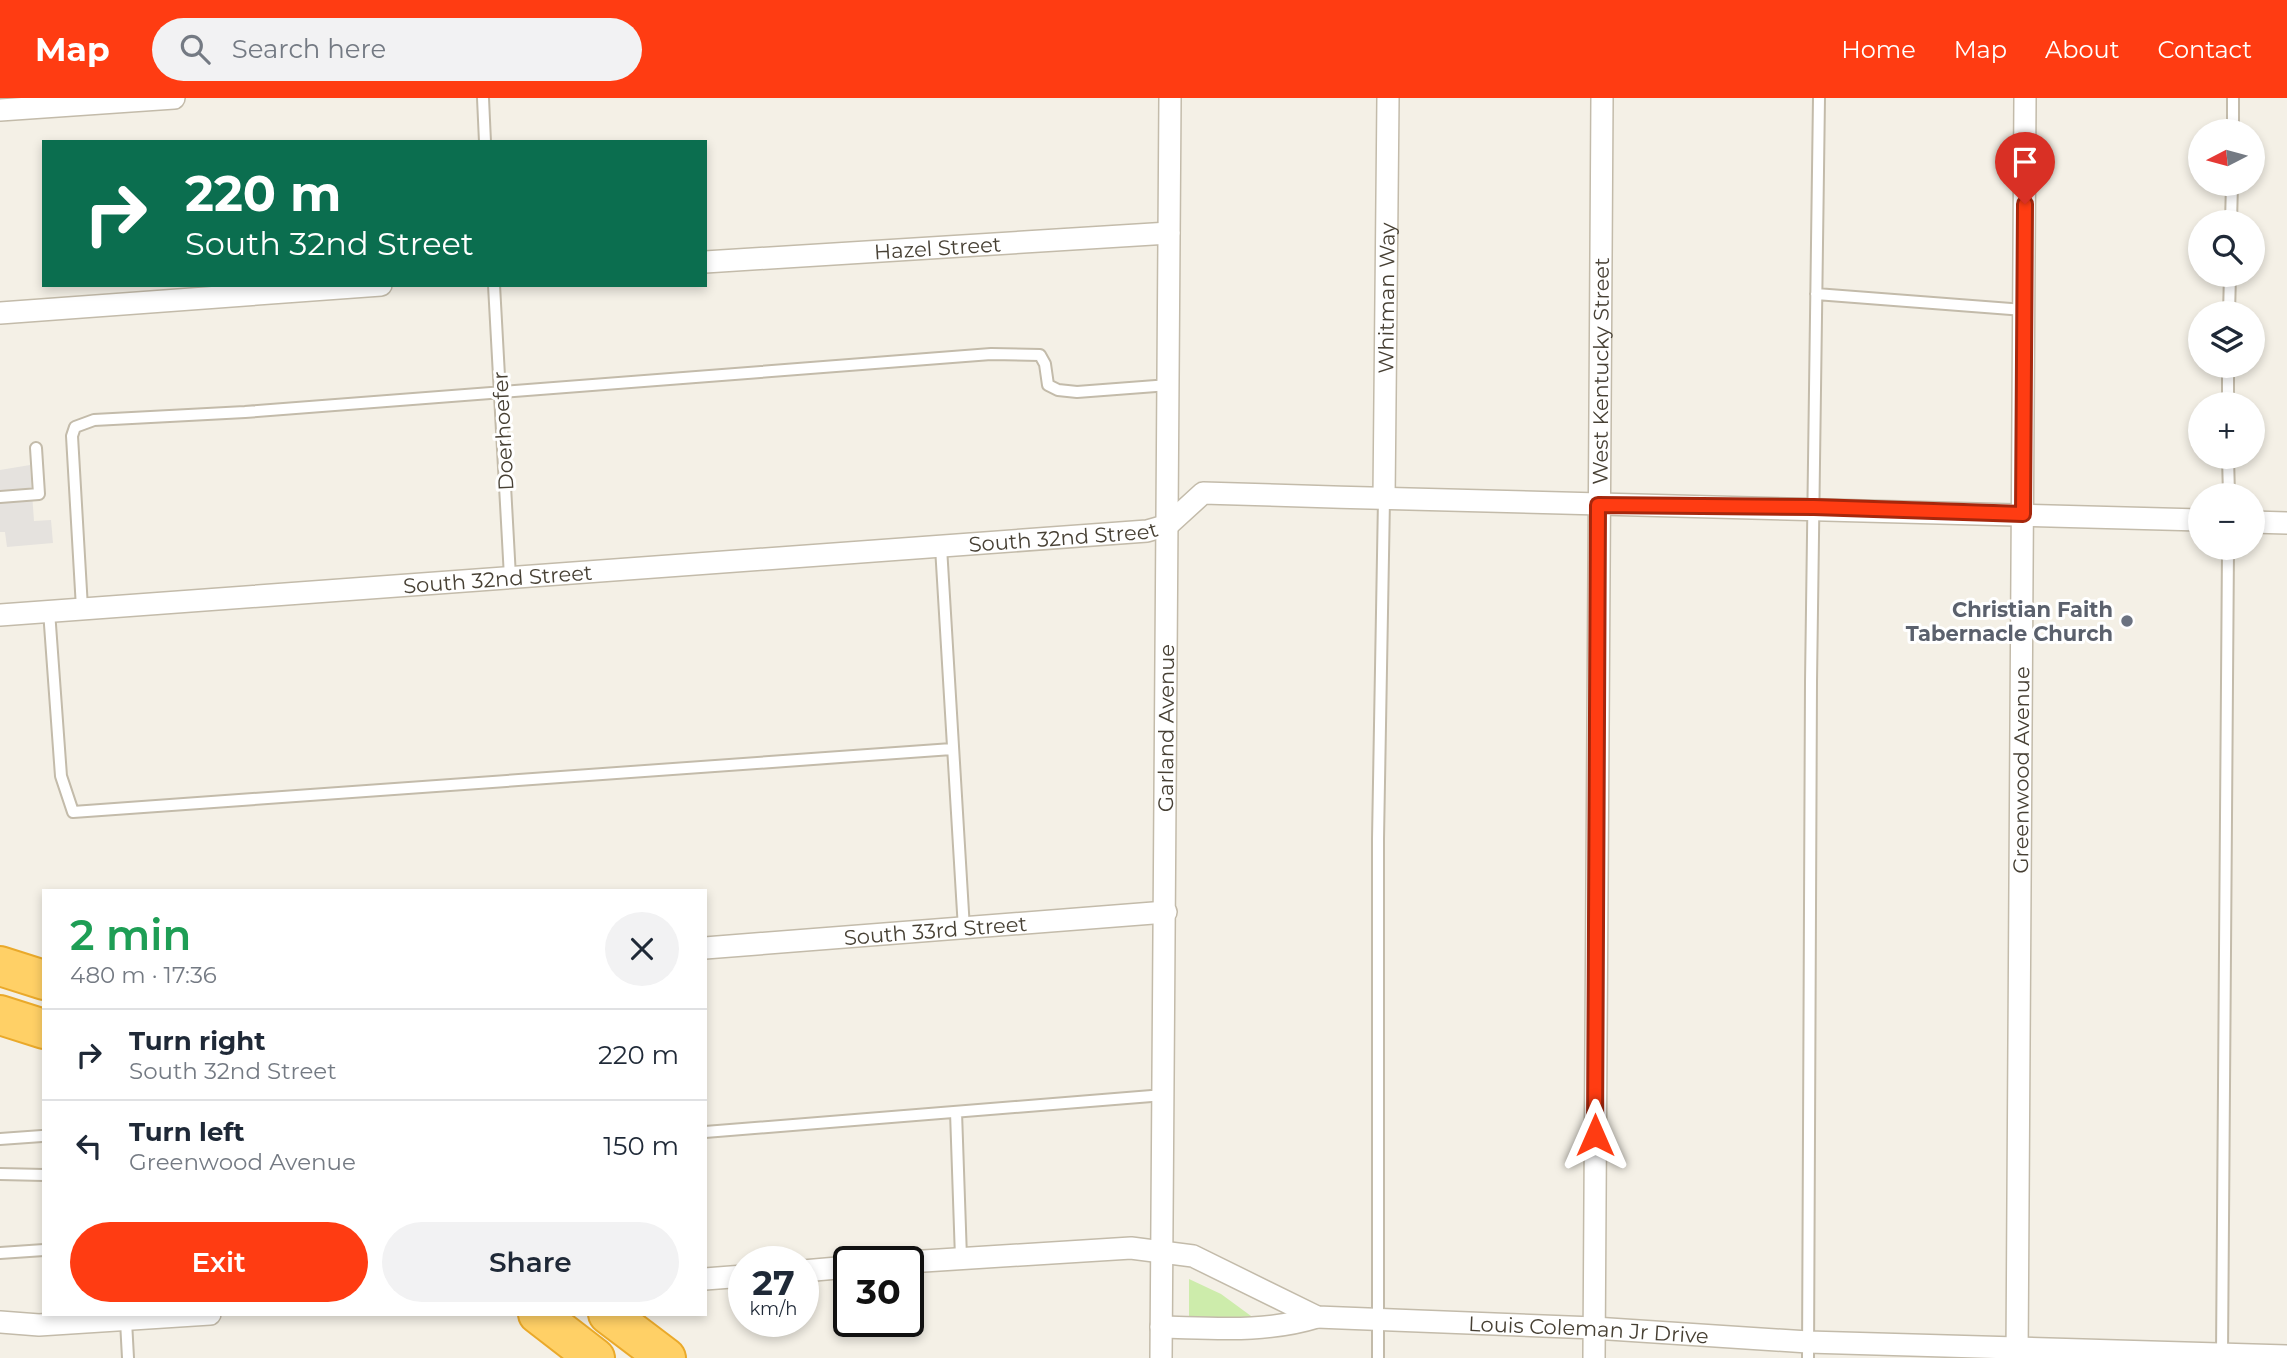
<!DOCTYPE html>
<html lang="en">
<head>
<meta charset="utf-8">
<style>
  body { margin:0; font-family:Montserrat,sans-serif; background:#f2f2f3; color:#1f2937; height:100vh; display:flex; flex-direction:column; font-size:26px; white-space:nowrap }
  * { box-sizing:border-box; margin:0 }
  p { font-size:23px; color:#747a83 }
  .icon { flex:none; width:38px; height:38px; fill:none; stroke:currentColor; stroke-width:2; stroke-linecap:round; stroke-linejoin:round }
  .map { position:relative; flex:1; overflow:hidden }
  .panel { position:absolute; left:42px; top:791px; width:665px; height:427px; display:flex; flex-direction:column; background:#fff; border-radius:0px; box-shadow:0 4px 10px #0003 }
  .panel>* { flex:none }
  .guide { position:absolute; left:42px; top:42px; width:665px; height:147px; border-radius:0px; box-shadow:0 4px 10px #0003; background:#0b6e4f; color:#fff; overflow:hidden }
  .needle { width:46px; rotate:264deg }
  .buttons { position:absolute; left:2188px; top:21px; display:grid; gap:14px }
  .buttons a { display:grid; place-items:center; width:77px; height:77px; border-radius:50%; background:#fff; box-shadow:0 4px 10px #0003; font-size:35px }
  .speed { position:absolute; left:728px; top:1148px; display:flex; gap:14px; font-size:35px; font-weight:700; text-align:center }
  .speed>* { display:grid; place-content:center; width:91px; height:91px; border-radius:50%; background:#fff; box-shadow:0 4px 10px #0003; line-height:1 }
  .speed small { font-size:18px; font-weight:400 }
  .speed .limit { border:4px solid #111; border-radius:10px; background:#fff; color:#111 }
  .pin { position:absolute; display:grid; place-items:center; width:60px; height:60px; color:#fff; margin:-72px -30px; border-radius:50% 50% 50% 0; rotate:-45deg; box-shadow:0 0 7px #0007 }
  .pin .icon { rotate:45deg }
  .me { position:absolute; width:77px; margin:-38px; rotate:0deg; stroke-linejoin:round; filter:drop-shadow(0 0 5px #0008) }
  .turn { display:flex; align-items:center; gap:24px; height:147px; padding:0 28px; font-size:32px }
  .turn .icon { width:91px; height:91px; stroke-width:2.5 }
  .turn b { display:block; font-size:49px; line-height:60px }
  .round { display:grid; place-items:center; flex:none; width:74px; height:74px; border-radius:37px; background:#f2f2f3 }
  .summary { display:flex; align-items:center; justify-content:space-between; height:119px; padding:0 28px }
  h1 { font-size:42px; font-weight:600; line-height:52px; color:#1e9e55 }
  .button { display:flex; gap:14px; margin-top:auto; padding:14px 28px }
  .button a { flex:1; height:80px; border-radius:42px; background:#ff3c12; color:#fff; font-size:28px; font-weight:600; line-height:80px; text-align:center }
  .button a+a { background:#f2f2f3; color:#1f2937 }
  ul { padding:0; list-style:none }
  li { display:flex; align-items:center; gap:21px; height:91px; padding:0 28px; border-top:2px solid #e0e1e3 }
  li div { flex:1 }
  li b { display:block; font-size:26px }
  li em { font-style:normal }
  header { display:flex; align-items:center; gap:42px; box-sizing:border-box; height:98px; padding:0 35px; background:#ff3c12; color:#fff }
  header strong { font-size:33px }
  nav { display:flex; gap:38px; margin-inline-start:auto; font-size:24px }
  .search { width:490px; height:63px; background:#f2f2f3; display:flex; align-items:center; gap:18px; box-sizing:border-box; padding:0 24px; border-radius:38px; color:#747a83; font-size:26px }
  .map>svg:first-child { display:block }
  .green { fill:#cdecab }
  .parking { fill:#e5e2de }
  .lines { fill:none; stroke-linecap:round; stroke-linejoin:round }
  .lane-casing { stroke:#c3bbaa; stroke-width:14 }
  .street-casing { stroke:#c3bbaa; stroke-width:24 }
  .highway-casing { stroke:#eaa92a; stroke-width:42 }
  .lane { stroke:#fff; stroke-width:10 }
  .street { stroke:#fff; stroke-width:21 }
  .highway { stroke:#ffd066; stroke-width:38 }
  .route-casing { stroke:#a6270c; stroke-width:18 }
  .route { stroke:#ff3c12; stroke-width:12 }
  .worship-dot { fill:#6b7280; stroke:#fff; stroke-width:2.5 }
  .labels { text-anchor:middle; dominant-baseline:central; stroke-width:6; stroke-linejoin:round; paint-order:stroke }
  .street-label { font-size:21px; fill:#474034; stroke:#fff }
  .worship-label { font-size:21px; font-weight:bold; fill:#5b616d; stroke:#fff; text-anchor:end }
</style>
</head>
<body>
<header>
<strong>Map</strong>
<div class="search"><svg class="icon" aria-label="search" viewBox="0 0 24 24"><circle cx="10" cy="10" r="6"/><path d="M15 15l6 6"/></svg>Search here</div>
<nav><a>Home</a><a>Map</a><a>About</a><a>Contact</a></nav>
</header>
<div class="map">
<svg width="2287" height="1260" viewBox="0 0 2287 1260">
  <rect width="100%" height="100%" fill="#f4f0e6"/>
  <path class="green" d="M1189 1181 1221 1196 1251 1218 1245 1221 1189 1219Z"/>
  <path class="parking" d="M30 367 34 423 51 422 53 445 7 449 5 434H0V372Z"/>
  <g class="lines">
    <defs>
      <path id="lane" d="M483 0 485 44
        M2233 33V0
        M2231 124 2232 86
        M494 187 510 479
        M1816 196 2024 212
        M2229 215 2230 177
        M2228 306V268
        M2228 359 2229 397
        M0 399 39 396 36 350
        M941 449 964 831
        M82 510 72 338 75 329 94 322 245 314 991 256 1040 257 1045 266 1048 287 1058 292 1077 294 1169 287
        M49 513 61 678 73 714 952 651
        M956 1014 961 1160
        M705 1034 1164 997
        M0 1041 42 1038
        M0 1076 44 1077
        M0 1155 44 1152
        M126 1223 128 1260
        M2222 1257 2228 450
        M1378 1260V741L1384 401
        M1808 1260 1811 584 1819 0"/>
      <g id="street">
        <path d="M0 12 174 0"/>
        <path id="s1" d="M705 164 1169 135"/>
        <path d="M0 215 381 187"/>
        <path id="s2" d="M1384 401 1388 0"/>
        <path d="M2252 424 2287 425"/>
        <path id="s3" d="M0 517 1147 433 1168 427 1203 395C1535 406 1867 410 2200 422"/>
        <path id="s4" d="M705 850 1166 814"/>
        <path id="s5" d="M908 1164 1131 1150 1193 1158 1317 1219 1594 1230 1808 1244 2287 1258"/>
        <path d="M803 1173 849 1169"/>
        <path d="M705 1181 744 1178"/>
        <path d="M0 1224 39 1227 210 1216"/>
        <path d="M1161 1229C1213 1230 1266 1235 1317 1219"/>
        <path id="s6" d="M1161 1260 1170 0"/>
        <path id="s7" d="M1594 1260 1602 0"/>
        <path id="s8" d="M2017 1260 2025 0"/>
      </g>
      <path id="highway" d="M0 868 44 882
        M0 917 44 931
        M538 1216 595 1260
        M608 1216 666 1260"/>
    </defs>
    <use href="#lane" class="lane-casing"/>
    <use href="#street" class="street-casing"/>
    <use href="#highway" class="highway-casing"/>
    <use href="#lane" class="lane"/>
    <use href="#street" class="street"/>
    <use href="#highway" class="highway"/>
  </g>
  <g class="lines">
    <defs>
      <path id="route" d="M1595 1037 1598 407 1814 409 2023 416 2025 106"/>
    </defs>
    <use href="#route" class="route-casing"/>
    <use href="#route" class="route"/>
  </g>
  <circle class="worship-dot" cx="2127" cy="523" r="7"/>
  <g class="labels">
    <g class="street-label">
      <text stroke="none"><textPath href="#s1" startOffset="233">Hazel Street</textPath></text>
      <text stroke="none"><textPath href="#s2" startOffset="201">Whitman Way</textPath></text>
      <text stroke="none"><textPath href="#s7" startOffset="987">West Kentucky Street</textPath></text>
      <text transform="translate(503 333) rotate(-93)">Doerhoefer</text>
      <text stroke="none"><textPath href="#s3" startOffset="1066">South 32nd Street</textPath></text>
      <text stroke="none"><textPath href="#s3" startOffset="499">South 32nd Street</textPath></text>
      <text stroke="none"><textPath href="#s6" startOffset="630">Garland Avenue</textPath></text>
      <text stroke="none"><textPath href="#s8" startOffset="588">Greenwood Avenue</textPath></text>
      <text stroke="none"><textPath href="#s4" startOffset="231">South 33rd Street</textPath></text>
      <text stroke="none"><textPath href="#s5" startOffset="696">Louis Coleman Jr Drive</textPath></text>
    </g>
    <g class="worship-label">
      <text x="2113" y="511">Christian Faith<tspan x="2113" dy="24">Tabernacle Church</tspan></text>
    </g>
  </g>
</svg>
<div class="buttons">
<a><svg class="needle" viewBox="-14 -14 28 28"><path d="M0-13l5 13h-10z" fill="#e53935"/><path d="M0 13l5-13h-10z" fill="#747a83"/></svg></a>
<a><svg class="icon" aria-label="search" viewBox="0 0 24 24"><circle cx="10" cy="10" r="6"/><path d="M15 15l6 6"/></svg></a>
<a><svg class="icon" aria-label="layers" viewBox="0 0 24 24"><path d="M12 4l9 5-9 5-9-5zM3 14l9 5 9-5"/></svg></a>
<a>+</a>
<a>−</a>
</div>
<div class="speed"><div>27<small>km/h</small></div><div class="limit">30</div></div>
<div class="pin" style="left:2025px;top:106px;background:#d93025"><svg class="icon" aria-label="arrive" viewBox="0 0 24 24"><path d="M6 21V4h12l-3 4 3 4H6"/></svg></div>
<svg class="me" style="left:1595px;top:1037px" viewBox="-20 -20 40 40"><path d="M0-17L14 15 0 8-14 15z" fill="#ff3c12" stroke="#fff" stroke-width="4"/></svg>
<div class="guide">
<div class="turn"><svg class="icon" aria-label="right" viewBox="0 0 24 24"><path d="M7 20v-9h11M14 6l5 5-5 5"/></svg><div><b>220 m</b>South 32nd Street</div></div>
</div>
<section class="panel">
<div class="summary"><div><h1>2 min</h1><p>480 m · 17:36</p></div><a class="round"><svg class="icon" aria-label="close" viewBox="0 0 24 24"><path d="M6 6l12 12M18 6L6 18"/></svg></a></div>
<ul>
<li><svg class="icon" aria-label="right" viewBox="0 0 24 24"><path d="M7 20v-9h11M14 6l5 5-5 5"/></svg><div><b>Turn right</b><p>South 32nd Street</p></div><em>220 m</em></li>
<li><svg class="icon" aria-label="left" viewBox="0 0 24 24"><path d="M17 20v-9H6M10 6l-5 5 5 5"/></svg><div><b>Turn left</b><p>Greenwood Avenue</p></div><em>150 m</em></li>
</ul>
<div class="button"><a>Exit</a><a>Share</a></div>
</section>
</div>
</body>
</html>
